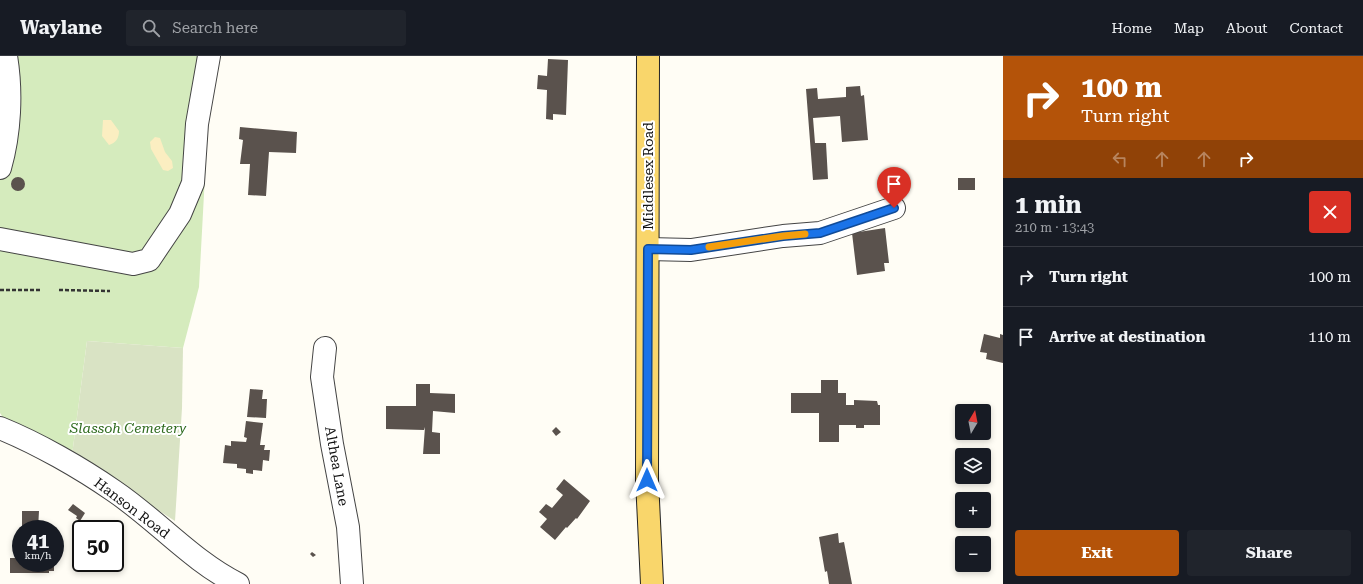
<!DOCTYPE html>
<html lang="en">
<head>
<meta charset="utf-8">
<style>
  body { margin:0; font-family:"Roboto Serif",serif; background:#20242c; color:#f1f3f6; height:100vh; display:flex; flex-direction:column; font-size:15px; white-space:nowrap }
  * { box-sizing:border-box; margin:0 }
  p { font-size:13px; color:#9ea1a6 }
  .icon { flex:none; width:22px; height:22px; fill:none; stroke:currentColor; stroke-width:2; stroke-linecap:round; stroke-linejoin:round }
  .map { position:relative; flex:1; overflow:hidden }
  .sheet { display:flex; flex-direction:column; background:#171b24; width:360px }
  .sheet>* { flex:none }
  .guide { background:#b45309; color:#fff; overflow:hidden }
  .needle { width:26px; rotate:10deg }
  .buttons { position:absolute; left:955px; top:348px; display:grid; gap:8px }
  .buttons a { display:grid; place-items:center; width:36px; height:36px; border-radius:4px; background:#171b24; box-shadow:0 2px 6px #0003; font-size:20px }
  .speed { position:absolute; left:12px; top:464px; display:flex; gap:8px; font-size:20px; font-weight:700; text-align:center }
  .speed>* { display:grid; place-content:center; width:52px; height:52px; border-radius:50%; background:#171b24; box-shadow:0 2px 6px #0003; line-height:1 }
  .speed small { font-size:10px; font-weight:400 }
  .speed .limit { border:2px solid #111; border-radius:6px; background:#fff; color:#111 }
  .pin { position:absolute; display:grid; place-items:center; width:34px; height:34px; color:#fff; margin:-41px -17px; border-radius:50% 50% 50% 0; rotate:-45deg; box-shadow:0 0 4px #0007 }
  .pin .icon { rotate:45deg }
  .me { position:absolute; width:44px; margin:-22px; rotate:0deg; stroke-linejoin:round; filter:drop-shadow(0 0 3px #0008) }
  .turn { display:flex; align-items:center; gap:14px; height:84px; padding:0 12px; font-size:18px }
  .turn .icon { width:52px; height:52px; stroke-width:2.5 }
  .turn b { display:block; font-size:28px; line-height:34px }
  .lanes { display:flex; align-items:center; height:38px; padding:0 12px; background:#0003; justify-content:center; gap:20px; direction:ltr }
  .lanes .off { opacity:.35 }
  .round { display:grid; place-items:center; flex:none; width:42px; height:42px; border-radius:4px; background:#20242c }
  .summary { display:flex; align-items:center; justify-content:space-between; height:68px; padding:0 12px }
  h1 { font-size:24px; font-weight:700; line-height:30px }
  .primary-button { display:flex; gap:8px; margin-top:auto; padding:8px 12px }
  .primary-button a { flex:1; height:46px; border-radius:4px; background:#b45309; color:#fff; font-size:16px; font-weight:700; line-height:46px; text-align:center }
  .primary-button a+a { background:#20242c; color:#f1f3f6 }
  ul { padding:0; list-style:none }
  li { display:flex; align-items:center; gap:12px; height:60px; padding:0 12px; border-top:1px solid #363941 }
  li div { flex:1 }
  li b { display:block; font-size:15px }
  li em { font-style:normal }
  header { display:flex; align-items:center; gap:24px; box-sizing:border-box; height:56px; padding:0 20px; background:#171b24; border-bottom:1px solid #363941 }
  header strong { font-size:19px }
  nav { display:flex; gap:22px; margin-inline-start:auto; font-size:14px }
  .search { width:280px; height:36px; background:#20242c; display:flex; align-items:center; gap:10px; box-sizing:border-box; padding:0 14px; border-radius:4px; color:#9ea1a6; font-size:15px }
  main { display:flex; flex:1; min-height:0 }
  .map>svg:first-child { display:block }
  .green { fill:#d5ebbd }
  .sand { fill:#fbeec1 }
  .cemetery { fill:#d9e3c4 }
  .building { fill:#5a524d }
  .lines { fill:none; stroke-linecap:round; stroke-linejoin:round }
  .minor-casing { stroke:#444; stroke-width:24 }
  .major-casing { stroke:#222; stroke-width:24 }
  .path { stroke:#333; stroke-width:2.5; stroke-dasharray:4 2; stroke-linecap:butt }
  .minor { stroke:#fff; stroke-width:22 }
  .major { stroke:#f9d66b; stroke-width:22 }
  .route-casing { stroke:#114b97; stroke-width:10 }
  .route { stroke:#1a73e8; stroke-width:7 }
  .slow { stroke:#f59e0b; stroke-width:7 }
  .labels { text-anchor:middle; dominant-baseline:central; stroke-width:4; stroke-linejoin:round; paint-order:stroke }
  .street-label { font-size:14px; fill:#111; stroke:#fff }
  .park-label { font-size:14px; font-style:italic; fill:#2f6b1f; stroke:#fff }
</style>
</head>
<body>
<header>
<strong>Waylane</strong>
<div class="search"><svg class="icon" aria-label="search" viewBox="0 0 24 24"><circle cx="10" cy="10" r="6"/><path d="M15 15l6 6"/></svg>Search here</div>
<nav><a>Home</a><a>Map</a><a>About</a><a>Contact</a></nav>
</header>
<main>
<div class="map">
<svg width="1003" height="528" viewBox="0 0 1003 528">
  <rect width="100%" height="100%" fill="#fffdf5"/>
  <path class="green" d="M0 0H208L206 101 199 231 183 292 87 285 72 399 4 363 0 357Z"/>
  <path class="sand" d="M103 64H111L119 75C119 82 116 87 109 89L102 80Z
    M155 81 160 82 165 96 172 105 173 112 168 115 163 114 151 93 150 86Z"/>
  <path class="cemetery" d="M87 285 183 292 182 352 175 465 72 399Z"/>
  <path class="building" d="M548 3 568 4 566 59 553 58V64L546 63 547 34 537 33 538 19 547 20Z
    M860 30 861 40 864 39 868 84 842 86 840 60 813 62 815 87H826L828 123 813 124 806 33 817 32 818 43 846 41V31Z
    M240 71 297 76 296 97 269 96 266 140 248 139 250 108H240L243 84 239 83Z
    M11 128a7 7 0 1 1 14 0a7 7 0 1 1-14 0Z
    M958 122H975V134H958Z
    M885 172 889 207H884L885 215 857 219 852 177Z
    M984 278 1000 282V278L1003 279V307L986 303 987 297 980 296Z
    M821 324H838V337H846V349H854V344L877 345 878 349H880V369H864V372H856V369H839V386H819V357H791V337H821Z
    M416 328H430V337L455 338V357L433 355 432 376 440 377V398H423L425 371 424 374 386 373V350H416Z
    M250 333 263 334 262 343H267L266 362 247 361Z
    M246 365 263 367 260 389H265L264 394H270L269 405 263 404 262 415 253 414V418L246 417V413L237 412V408L223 407 225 389 231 390V385L246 386 247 382 244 381Z
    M556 371 561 376 556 380 552 375Z
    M564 423 590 445 577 463 576 462 567 472 566 471 555 484 540 471 547 463 539 456 546 448 552 452 563 439 556 433Z
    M73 448 85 457 80 465 76 462 77 460 68 454Z
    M22 455H39L38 473H22Z
    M838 477 839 487 844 486 852 528H829L827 515 825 516 819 481Z
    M15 484H21V507H49V509H54V515H49V517H10V502H15Z
    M312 496 316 499 313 501 310 498Z"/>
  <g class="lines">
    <defs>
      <path id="minor" d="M0 112C10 77 12 36 6 0
        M0 183 133 208 149 204 180 158 193 127 197 68 209 0
        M648 193 691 194 783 180 820 177 894 152
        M325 292 322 321 332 388 348 471 352 528
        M0 372C37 387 81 412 114 435 157 464 192 505 238 528"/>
      <path id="major" d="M648 0 647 424 652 528"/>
    </defs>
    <use href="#minor" class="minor-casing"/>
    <use href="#major" class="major-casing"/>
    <path class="path" d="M0 234H40
      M59 234 110 235"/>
    <use href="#minor" class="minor"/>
    <use href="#major" class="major"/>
  </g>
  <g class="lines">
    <defs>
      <path id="route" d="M647 424 648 193 691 194 783 180 820 177 894 152"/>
    </defs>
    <use href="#route" class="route-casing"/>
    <use href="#route" class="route"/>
    <path class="slow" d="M709 191 783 180 805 178"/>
  </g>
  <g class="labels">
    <g class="street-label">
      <text transform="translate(648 120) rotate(-90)">Middlesex Road</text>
      <text transform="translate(337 410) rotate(80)">Althea Lane</text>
      <text transform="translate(132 452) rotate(37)">Hanson Road</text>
    </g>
    <g class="park-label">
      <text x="128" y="372">Slassoh Cemetery</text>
    </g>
  </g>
</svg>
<div class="buttons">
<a><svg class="needle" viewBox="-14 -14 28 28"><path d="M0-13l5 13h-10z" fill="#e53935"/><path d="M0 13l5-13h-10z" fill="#9ea1a6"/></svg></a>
<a><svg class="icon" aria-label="layers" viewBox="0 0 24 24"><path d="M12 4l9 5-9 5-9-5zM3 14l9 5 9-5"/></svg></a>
<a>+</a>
<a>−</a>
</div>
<div class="speed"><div>41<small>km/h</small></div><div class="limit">50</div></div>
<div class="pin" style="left:894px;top:152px;background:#d93025"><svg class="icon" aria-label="arrive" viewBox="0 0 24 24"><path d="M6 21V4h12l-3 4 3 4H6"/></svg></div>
<svg class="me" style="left:647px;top:424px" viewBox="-20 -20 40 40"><path d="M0-17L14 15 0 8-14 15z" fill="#1a73e8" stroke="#fff" stroke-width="4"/></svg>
</div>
<section class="sheet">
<div class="guide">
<div class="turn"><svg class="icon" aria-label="right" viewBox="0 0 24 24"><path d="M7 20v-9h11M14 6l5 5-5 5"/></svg><div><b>100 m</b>Turn right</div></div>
<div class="lanes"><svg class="icon off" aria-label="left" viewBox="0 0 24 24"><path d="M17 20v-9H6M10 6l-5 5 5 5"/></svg><svg class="icon off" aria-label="ahead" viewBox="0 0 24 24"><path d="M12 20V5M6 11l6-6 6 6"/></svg><svg class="icon off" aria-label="ahead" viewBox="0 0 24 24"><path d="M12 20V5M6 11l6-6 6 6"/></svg><svg class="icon" aria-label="right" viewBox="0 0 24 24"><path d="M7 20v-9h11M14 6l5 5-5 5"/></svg></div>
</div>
<div class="summary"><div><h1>1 min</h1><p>210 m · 13:43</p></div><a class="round" style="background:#d93025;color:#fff"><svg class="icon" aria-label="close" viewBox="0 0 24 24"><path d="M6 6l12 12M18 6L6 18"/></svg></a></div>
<ul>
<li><svg class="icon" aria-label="right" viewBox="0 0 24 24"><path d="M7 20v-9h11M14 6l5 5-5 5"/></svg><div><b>Turn right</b></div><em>100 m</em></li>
<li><svg class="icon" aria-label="arrive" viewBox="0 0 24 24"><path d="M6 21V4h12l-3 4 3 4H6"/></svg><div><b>Arrive at destination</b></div><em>110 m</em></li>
</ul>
<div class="primary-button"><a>Exit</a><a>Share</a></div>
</section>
</main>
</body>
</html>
